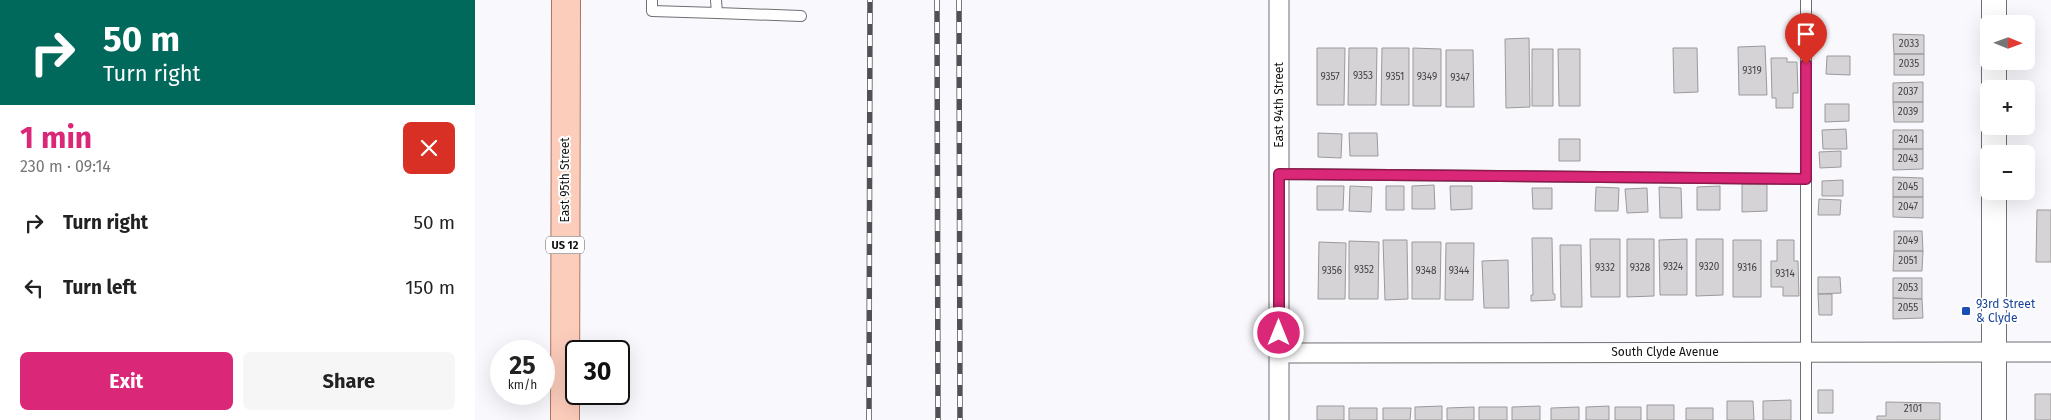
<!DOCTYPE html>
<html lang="en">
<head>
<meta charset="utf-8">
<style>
  body { margin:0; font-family:"Fira Sans",sans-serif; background:#f6f6f6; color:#222; height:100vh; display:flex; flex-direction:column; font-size:19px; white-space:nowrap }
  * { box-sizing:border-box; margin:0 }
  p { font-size:16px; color:#767676 }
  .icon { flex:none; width:28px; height:28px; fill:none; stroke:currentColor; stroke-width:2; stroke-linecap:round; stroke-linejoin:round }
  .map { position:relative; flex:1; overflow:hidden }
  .details { display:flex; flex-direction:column; background:#fff; width:475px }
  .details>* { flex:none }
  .banner { background:#00695c; color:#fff; overflow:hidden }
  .needle { width:32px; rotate:91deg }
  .buttons { position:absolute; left:1505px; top:15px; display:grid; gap:10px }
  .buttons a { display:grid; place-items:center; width:55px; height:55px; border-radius:8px; background:#fff; box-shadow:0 5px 20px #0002; font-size:25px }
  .speed { position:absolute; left:15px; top:340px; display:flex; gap:10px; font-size:25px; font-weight:700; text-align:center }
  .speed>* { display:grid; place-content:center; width:65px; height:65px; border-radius:50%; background:#fff; box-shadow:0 5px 20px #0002; line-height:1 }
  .speed small { font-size:12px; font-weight:400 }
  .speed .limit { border:2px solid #111; border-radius:8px; background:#fff; color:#111 }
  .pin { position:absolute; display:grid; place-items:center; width:42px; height:42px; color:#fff; margin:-51px -21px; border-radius:50% 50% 50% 0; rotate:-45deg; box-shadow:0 0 5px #0007 }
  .pin .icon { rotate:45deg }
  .me { position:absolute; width:55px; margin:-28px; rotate:0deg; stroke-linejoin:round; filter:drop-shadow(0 0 4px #0008) }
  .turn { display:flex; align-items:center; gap:18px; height:105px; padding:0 20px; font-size:22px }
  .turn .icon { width:65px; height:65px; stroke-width:2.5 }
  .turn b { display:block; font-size:35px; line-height:42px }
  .round { display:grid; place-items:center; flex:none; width:52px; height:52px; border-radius:8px; background:#f6f6f6 }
  .head { display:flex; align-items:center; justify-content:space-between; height:85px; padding:0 20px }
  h1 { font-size:30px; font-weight:700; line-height:38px; color:#db2777 }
  .cta { display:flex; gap:10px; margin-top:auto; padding:10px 20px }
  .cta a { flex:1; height:58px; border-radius:8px; background:#db2777; color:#fff; font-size:20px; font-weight:700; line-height:58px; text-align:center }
  .cta a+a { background:#f6f6f6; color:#222 }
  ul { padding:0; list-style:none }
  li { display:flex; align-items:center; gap:15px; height:65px; padding:0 20px }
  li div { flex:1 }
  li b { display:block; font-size:19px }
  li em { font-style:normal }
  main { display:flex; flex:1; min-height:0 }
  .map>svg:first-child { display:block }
  .building { fill:#d6d3d6; stroke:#9c999b }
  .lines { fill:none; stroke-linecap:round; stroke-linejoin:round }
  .service-casing { stroke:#6f6f72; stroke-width:12 }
  .minor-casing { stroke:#6f6f72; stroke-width:21 }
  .tertiary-casing { stroke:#6f6f72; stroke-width:26 }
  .primary-casing { stroke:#a97664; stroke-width:30 }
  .service { stroke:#fff; stroke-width:10 }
  .minor { stroke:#fff; stroke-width:19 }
  .tertiary { stroke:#fff; stroke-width:24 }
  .primary { stroke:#fdcdbc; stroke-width:28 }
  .rail-casing { stroke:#515154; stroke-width:5.5 }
  .rail { stroke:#fff; stroke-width:4; stroke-dasharray:11; stroke-linecap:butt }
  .route-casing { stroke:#8e194d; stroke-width:12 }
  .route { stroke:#db2777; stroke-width:9 }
  .transit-dot { fill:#1a4fb4; stroke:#fff; stroke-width:2 }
  .labels { text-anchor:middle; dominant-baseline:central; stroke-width:4; stroke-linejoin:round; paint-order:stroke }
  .number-label { font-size:10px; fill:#434244 }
  .shield { fill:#fff; stroke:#59595a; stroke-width:1 }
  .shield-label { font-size:11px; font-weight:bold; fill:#121214 }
  .street-label { font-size:12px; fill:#121214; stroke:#fff }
  .transit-label { font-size:12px; fill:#164399; stroke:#fff; text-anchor:start }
</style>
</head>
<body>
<main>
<section class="details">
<div class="banner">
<div class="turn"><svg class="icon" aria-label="right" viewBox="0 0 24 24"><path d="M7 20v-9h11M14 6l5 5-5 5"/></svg><div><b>50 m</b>Turn right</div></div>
</div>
<div class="head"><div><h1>1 min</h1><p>230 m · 09:14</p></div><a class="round" style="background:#d93025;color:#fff"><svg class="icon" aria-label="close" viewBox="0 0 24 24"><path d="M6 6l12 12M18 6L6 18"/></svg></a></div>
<ul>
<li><svg class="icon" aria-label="right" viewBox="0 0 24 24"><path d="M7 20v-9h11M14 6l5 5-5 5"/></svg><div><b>Turn right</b></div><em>50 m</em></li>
<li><svg class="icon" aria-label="left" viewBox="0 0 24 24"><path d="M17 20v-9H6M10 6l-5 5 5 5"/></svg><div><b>Turn left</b></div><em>150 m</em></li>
</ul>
<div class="cta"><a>Exit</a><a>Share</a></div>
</section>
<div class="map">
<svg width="1576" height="420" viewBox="0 0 1576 420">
  <rect width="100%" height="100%" fill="#f9f9fd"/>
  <path class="building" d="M1418 34 1449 35V54H1419Z
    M1054 38 1055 107 1031 108 1030 39Z
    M1290 46 1292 95H1264L1263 47Z
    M842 48H870L869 105H842Z
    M874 48H902L901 105H873Z
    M907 48H934V105H906Z
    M938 48 966 49V106H938Z
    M1198 48H1222L1223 92 1199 93Z
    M1057 49H1078V106H1057Z
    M1083 49H1105V106H1084Z
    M971 50H998L999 107H971Z
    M1419 54H1449V75H1419Z
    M1352 56H1375V75L1351 74Z
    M1296 58H1312V62H1322L1323 93H1318V108H1301V98H1297Z
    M1448 82V102H1418V83Z
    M1418 102H1448V122H1419Z
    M1350 104H1374V121L1350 122Z
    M1371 129 1372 149H1348L1347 130Z
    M1418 130H1448V149H1418Z
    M843 133 867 134 866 158 843 157Z
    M874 133H902L903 156H875Z
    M1084 139H1105V161H1084Z
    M1418 149H1448V169L1418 170Z
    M1366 151V167L1345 168 1344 152Z
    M1418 177 1448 178V197H1418Z
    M1368 180V196H1347V181Z
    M1267 184H1292V211L1267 212Z
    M959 185 960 209H937V186Z
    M842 186H869L868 210H842Z
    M875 186 897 187 896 212 874 211Z
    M911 186H929V210H911Z
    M975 186H997V209L976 210Z
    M1245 186V210H1222V187Z
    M1121 187 1144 188 1143 211H1120Z
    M1184 187 1206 188 1207 218H1185Z
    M1057 188H1077V209H1058Z
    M1172 188 1173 212 1152 213 1150 189Z
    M1418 197H1448V218L1418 217Z
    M1344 199 1366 200 1365 215H1343Z
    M1562 210H1576V262H1561Z
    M1419 231H1447L1448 251H1419Z
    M1057 238H1077L1078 294H1080V300L1056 301V295H1058Z
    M1115 239H1145V297H1116Z
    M1152 239H1179V296L1152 297Z
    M1212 239V295H1185L1184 240Z
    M1221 239H1248V295L1221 296Z
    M908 240H932L933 299 910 300Z
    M1258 240H1286V297H1258Z
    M1302 240H1319V261H1323L1324 296H1308V287H1296V261H1302Z
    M874 241 904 242 903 299H874Z
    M844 242 871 243 870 299H843Z
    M937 242H966L965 299H937Z
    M971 243H999L998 300H970Z
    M1085 245H1106L1107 307H1086Z
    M1419 251H1448L1447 271H1418Z
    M1033 260 1034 308H1009L1007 261Z
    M1343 277H1365L1366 293 1343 294Z
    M1418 278H1447V299L1418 298Z
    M1343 294H1357V315H1344Z
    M1418 298 1447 299 1448 318 1418 319Z
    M1343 390H1358V413H1343Z
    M1560 394H1576V420H1560Z
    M1316 400V420H1288V401Z
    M1252 401H1278L1279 420H1252Z
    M1411 402 1465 403V420H1402V416H1411Z
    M1172 405H1199V420H1172Z
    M842 406H869V420H842Z
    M967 406V420H940V407Z
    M1065 406V420H1037V407Z
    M1134 406V420H1111V407Z
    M999 407V420H972V408Z
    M1004 407H1032V420H1004Z
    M1104 407V420H1076V408Z
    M1140 407H1166V420H1140Z
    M874 408H902V420H874Z
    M908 408H936L935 420H908Z
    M1211 408H1238V420H1211Z"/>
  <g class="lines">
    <defs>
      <path id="service" d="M177 0V11L242 13
        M241 0 242 13 326 16
        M1331 0V420
        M804 174 1331 179"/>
      <path id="minor" d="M804 0V420
        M804 353 1576 352"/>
      <path id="tertiary" d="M1519 0V24
        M1519 89V61
        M1519 154V126
        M1519 420V191"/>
      <path id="primary" d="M90 420 91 0"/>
    </defs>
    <use href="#service" class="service-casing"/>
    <use href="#minor" class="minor-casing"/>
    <use href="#tertiary" class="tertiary-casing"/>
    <use href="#primary" class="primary-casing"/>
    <use href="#service" class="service"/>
    <use href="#minor" class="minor"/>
    <use href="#tertiary" class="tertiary"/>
    <use href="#primary" class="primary"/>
    <defs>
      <path id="rail" d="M462 0 463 420
        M484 0 485 420
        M394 420 395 0"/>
    </defs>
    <use href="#rail" class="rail-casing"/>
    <use href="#rail" class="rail"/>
  </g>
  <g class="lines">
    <defs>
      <path id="route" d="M804 333V174L1331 179V64"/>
    </defs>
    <use href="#route" class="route-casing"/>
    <use href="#route" class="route"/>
  </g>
  <rect class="transit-dot" x="1486" y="306" width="10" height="10" rx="2.5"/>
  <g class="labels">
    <g class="number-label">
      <text x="1434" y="44">2033</text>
      <text x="1434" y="64">2035</text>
      <text x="1277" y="71">9319</text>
      <text x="888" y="76">9353</text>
      <text x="855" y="77">9357</text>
      <text x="920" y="77">9351</text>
      <text x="952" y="77">9349</text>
      <text x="985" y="78">9347</text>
      <text x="1433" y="92">2037</text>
      <text x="1433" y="112">2039</text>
      <text x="1433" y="140">2041</text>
      <text x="1433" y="159">2043</text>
      <text x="1433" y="187">2045</text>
      <text x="1433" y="207">2047</text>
      <text x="1433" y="241">2049</text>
      <text x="1433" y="261">2051</text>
      <text x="1198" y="267">9324</text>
      <text x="1234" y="267">9320</text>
      <text x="1130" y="268">9332</text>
      <text x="1165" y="268">9328</text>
      <text x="1272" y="268">9316</text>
      <text x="889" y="270">9352</text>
      <text x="857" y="271">9356</text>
      <text x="951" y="271">9348</text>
      <text x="984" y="271">9344</text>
      <text x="1310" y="274">9314</text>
      <text x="1433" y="288">2053</text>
      <text x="1433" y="308">2055</text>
      <text x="1438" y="409">2101</text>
    </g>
    <rect class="shield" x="71" y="236.5" width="38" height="17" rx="4"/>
    <g class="shield-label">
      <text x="90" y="245">US 12</text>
    </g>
    <g class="street-label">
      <text transform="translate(804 105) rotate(-90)">East 94th Street</text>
      <text transform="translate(90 180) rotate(-90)">East 95th Street</text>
      <text x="1190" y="352">South Clyde Avenue</text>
    </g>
    <g class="transit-label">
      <text x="1501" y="304">93rd Street<tspan x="1501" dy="14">&amp; Clyde</tspan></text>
    </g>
  </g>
</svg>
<div class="buttons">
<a><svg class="needle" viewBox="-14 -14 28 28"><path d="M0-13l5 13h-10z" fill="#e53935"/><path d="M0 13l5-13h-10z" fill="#767676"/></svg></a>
<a>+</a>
<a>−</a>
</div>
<div class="speed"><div>25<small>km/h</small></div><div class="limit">30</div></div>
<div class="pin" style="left:1331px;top:64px;background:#d93025"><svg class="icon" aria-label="arrive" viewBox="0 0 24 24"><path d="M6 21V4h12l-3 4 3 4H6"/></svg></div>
<svg class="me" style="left:804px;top:333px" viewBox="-20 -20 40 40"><circle r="17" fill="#db2777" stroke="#fff" stroke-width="3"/><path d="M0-11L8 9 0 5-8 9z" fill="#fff"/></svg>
</div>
</main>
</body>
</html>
